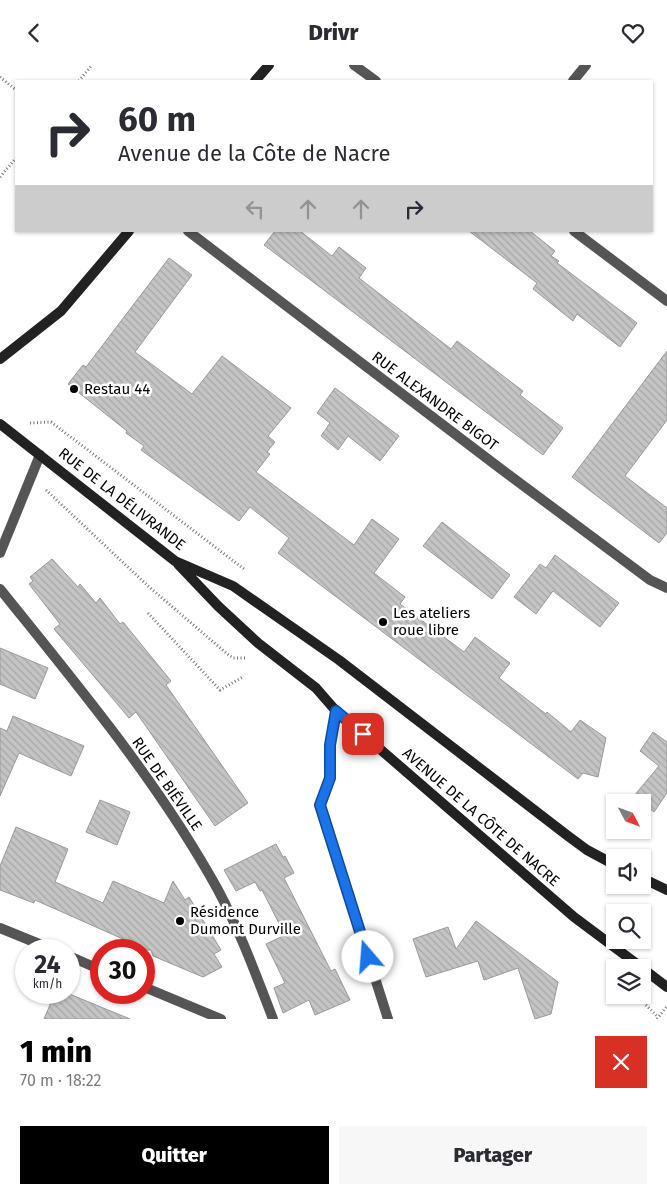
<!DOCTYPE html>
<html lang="fr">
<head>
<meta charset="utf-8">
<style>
  body { margin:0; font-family:"Fira Sans",sans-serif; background:#f7f7f7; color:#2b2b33; height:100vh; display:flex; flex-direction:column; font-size:19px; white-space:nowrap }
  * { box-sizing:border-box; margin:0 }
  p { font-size:16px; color:#7c7c81 }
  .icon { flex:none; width:28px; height:28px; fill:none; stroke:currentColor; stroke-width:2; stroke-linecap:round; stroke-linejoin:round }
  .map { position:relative; height:954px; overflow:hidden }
  .details { display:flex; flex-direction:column; background:#fff; flex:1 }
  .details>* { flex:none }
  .top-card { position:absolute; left:15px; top:15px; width:638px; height:152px; border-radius:0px; box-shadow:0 1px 4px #0004; background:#fff; color:#2b2b33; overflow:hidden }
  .needle { width:32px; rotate:131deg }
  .buttons { position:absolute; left:606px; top:729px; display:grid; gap:10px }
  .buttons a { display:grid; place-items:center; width:45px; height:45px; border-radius:0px; background:#fff; box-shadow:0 1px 4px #0004; font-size:25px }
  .speed { position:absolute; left:15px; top:874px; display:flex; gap:10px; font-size:25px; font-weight:700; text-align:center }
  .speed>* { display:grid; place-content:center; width:65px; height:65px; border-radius:50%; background:#fff; box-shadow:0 1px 4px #0004; line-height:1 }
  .speed small { font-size:12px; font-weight:400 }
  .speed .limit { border:8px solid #d22; background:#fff; color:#111 }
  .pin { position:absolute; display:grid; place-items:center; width:42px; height:42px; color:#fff; margin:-21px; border-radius:10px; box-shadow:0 2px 8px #0006 }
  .me { position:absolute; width:55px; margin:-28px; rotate:342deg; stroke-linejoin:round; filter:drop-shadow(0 0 4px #0008) }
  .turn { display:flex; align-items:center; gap:18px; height:105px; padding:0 20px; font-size:22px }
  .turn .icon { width:65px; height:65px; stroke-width:2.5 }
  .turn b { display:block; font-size:35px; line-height:42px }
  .lanes { display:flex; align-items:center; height:48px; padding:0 20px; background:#0003; justify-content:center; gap:25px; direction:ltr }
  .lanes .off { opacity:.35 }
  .round { display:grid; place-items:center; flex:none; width:52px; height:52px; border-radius:0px; background:#f7f7f7 }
  .summary { display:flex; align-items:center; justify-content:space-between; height:85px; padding:0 20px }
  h1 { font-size:30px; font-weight:800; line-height:38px; color:#000 }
  .action { display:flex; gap:10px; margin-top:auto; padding:10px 20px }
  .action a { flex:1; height:58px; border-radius:0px; background:#000; color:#fff; font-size:20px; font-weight:800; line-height:58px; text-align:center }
  .action a+a { background:#f7f7f7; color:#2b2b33 }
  header { display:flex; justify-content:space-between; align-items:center; height:65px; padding:0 20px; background:#fff; font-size:22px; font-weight:800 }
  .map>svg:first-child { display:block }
  .building { fill:url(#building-back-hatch); stroke:#999 }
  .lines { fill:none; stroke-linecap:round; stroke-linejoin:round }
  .path { stroke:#777; stroke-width:3; stroke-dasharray:1 2.5; stroke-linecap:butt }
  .street { stroke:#555; stroke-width:10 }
  .secondary { stroke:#222; stroke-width:10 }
  .route-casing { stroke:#114b97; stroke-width:12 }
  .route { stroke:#1a73e8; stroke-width:9 }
  .poi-dot { fill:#000; stroke:#fff; stroke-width:2 }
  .labels { text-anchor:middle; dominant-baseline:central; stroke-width:5; stroke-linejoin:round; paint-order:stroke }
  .poi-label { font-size:15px; fill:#000; stroke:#fff; text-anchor:start }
  .street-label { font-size:15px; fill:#000; stroke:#fff }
</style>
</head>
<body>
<header><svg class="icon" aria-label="back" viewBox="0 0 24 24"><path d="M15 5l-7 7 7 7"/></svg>Drivr<svg class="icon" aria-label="heart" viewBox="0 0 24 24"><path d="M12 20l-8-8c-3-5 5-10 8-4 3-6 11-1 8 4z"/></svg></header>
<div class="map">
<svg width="667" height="954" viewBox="0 0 667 954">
  <defs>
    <pattern id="building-back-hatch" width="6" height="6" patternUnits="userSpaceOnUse" patternTransform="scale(1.25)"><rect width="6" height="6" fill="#c4c4c4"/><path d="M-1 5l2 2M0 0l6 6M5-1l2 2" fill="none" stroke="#a7a7a7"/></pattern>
  </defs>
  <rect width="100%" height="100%" fill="#fff"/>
  <path class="building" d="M275 166H300L332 191 339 182 366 203 359 213 451 284 457 276 523 326 520 330 563 363 543 390 264 180Z
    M469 166H530L555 186 551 191 559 196 557 198 637 258 620 282 577 249 573 256 533 224 537 218Z
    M169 193 192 210 135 287 192 329 222 291 291 343 268 371 275 377 267 387 270 389 256 407 354 480 372 454 399 474 374 508 405 532 400 539 464 587 475 572 510 598 499 613 546 649 547 647 571 667 580 655 606 673 598 712 583 708 578 714 278 488 289 473 250 442 239 456 141 385 144 381 126 368 127 366 68 319 83 300 86 302Z
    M667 286V355L625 411 667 443V468L659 478 572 412Z
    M335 323 399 371 380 396 348 371 338 385 321 371 330 358 317 348Z
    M442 457 510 510 492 534 423 481Z
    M555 490 619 538 600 562 553 526 536 549 514 532 540 499 546 503Z
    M52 494 78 522 80 519 96 538 100 533 120 559 123 557 145 584 171 616 166 620 248 738 215 761 136 647 129 653 54 564 60 559 29 519 33 516 30 512Z
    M0 583 48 603 35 634 0 619Z
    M13 651 84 681 71 711 19 688 0 731V663L7 666Z
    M653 667 667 677V728L654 747 633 732 659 701 640 686Z
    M100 735 130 747 117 780 86 767Z
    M16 762 68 784 55 817 103 838 113 816 164 838 173 816 185 835 189 832 221 885 214 889 222 902 203 912 153 891 151 885H136L121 878 123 874 35 835 34 838 0 825V801Z
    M276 779 283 792 285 791 294 808 284 813 331 906 335 904 350 935 315 950 309 935 283 948 274 923 285 918 266 879 285 870 262 825 260 826 255 817 236 826 224 805Z
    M476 856 558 917 551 949 535 954 518 903 484 915 478 896 426 912 413 874 448 862 456 884Z
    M55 928H67L130 954H44Z"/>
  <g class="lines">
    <path class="path" d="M0 12 16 25
      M79 16 92 0
      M0 112 16 93
      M30 358 51 357 244 504
      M46 425 148 521 225 587 233 593H245
      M148 548 220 625 243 612
      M610 904 615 909
      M636 930 658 952
      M657 954 667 941"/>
    <path class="street" d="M354 0 376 16
      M573 16 586 0
      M188 166 497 401 650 515 667 523
      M574 166 667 236
      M0 488 40 390
      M0 524C77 620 158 716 218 825 240 866 256 910 273 954
      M336 646 330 680V713L320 740 388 954
      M0 863 54 885
      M69 891 101 905
      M144 922 221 954"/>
    <path class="secondary" d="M255 16 269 0
      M0 294 61 246 129 166
      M0 359 175 496 233 521 339 595 568 771 587 785 615 800
      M178 499 218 541 258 578 316 623 336 646 574 852 641 902
      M642 813 667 825
      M642 903 667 922"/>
  </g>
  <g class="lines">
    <defs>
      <path id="route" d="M363 669 336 646 330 680V713L320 740 368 892"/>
    </defs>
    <use href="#route" class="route-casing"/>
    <use href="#route" class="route"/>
  </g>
  <g class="poi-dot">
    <circle cx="74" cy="324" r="5"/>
    <circle cx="383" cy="557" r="5"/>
    <circle cx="180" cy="856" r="5"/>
  </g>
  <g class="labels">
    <g class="poi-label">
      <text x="84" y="324">Restau 44</text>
      <text x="393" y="548">Les ateliers<tspan x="393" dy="17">roue libre</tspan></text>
      <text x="190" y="847">Résidence<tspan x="190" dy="17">Dumont Durville</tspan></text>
    </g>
    <g class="street-label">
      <text transform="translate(435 336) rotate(37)">RUE ALEXANDRE BIGOT</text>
      <text transform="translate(122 434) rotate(38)">RUE DE LA DÉLIVRANDE</text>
      <text transform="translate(167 719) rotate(55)">RUE DE BIÉVILLE</text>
      <text transform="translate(481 752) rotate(41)">AVENUE DE LA CÔTE DE NACRE</text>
    </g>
  </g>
</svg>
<div class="buttons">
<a><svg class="needle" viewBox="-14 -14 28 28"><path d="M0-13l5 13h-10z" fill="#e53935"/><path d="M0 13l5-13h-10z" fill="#7c7c81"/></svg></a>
<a><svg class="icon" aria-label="sound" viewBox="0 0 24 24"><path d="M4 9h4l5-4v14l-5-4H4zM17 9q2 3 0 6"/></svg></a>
<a><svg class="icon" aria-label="search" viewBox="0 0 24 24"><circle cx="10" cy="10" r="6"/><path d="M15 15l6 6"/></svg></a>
<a><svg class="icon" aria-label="layers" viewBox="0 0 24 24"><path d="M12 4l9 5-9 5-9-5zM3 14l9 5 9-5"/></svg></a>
</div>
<div class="speed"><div>24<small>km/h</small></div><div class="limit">30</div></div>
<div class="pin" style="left:363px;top:669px;background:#d93025"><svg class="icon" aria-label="arrive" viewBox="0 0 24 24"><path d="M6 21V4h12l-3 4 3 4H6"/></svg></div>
<svg class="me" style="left:368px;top:892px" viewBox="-20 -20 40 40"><circle r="19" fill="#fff"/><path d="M0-13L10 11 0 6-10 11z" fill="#1a73e8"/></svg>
<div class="top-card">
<div class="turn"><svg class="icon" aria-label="right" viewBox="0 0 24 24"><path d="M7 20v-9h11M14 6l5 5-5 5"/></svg><div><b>60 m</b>Avenue de la Côte de Nacre</div></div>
<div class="lanes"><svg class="icon off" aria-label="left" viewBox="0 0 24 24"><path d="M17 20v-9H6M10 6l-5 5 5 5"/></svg><svg class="icon off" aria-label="ahead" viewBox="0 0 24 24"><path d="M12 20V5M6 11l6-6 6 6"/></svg><svg class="icon off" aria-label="ahead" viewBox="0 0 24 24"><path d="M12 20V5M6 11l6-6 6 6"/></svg><svg class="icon" aria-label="right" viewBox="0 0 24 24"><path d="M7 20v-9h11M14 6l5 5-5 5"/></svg></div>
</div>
</div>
<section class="details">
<div class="summary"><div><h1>1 min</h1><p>70 m · 18:22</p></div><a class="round" style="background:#d93025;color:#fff"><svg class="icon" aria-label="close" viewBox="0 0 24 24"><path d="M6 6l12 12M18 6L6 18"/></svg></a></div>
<div class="action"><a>Quitter</a><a>Partager</a></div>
</section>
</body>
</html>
